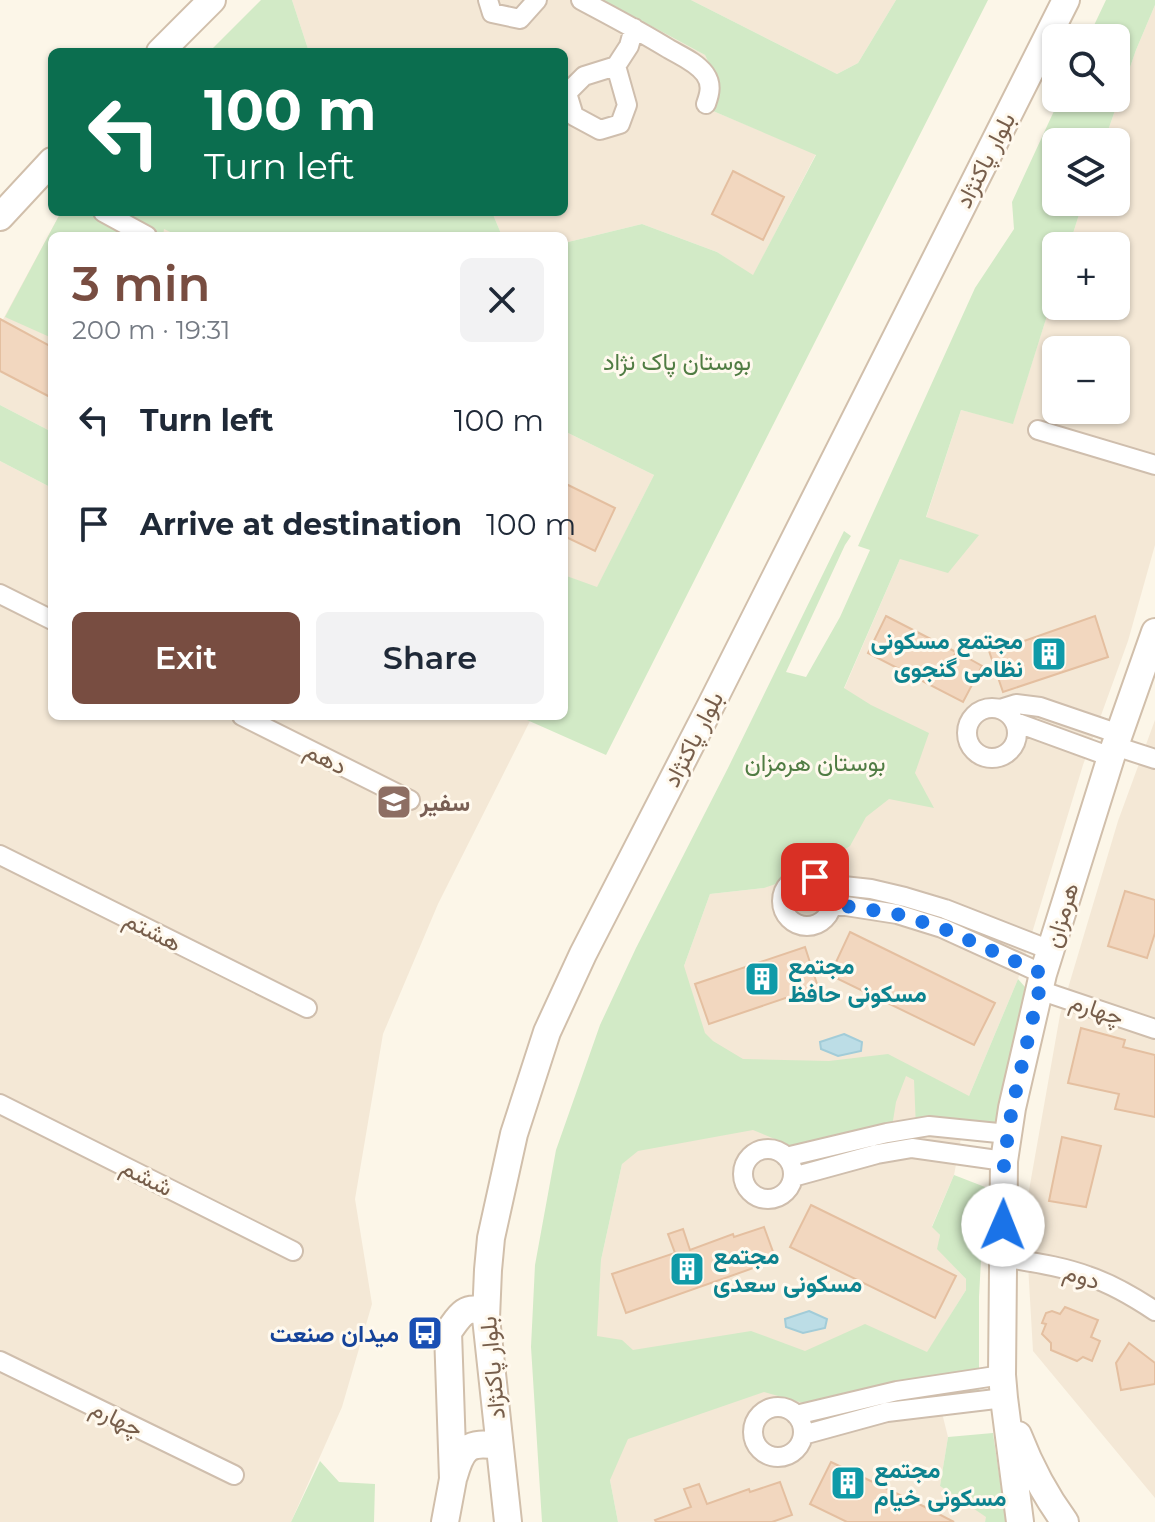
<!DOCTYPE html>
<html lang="en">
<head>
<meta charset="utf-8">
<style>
  body { margin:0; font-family:Montserrat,Vazirmatn,sans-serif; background:#f2f2f3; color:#1f2937; height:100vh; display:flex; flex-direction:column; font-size:30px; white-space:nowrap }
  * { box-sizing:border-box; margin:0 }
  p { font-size:26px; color:#747a83 }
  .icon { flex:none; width:44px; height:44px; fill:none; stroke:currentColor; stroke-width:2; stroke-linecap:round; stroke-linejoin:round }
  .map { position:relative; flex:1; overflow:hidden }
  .details { position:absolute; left:48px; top:232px; width:520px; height:488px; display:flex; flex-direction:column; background:#fff; border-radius:12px; box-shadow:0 2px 6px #0004 }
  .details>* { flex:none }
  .banner { position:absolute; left:48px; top:48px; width:520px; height:168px; border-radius:12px; box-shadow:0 2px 6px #0004; background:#0b6e4f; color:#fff; overflow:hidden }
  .tools { position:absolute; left:1042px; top:24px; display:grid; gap:16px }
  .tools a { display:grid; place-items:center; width:88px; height:88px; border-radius:12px; background:#fff; box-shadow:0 2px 6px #0004; font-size:40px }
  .pin { position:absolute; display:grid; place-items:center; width:68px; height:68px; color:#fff; margin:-34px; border-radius:16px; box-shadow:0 4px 12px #0006 }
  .me { position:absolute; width:88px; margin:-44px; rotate:1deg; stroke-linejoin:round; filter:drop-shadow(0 0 6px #0008) }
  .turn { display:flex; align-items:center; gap:28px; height:168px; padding:0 24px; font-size:36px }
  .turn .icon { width:104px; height:104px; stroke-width:2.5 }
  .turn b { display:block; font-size:56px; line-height:68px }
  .round { display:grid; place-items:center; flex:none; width:84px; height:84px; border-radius:12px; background:#f2f2f3 }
  .headline { display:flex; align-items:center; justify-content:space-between; height:136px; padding:0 24px }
  h1 { font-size:48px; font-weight:600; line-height:60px; color:#784d41 }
  .primary-button { display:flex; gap:16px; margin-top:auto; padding:16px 24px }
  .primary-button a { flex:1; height:92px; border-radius:12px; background:#784d41; color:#fff; font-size:32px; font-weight:600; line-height:92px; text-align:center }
  .primary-button a+a { background:#f2f2f3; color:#1f2937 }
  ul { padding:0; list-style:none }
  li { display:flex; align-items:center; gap:24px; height:104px; padding:0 24px }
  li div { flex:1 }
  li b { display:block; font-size:30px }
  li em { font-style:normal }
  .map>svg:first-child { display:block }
  .residential { fill:#f4e8d6; fill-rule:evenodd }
  .green { fill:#d2eac6 }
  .water { fill:#bcdde6; stroke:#a2ccd8; stroke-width:2 }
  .building { fill:#f2d7bf; stroke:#e4bfa0; stroke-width:2 }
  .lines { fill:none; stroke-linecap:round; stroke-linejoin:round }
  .street-casing { stroke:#cfbead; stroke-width:22 }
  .secondary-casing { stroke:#d1bfab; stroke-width:30 }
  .street { stroke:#fff; stroke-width:18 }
  .secondary { stroke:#fff; stroke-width:26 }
  .route { stroke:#1a73e8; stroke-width:14; stroke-dasharray:0 25.2 }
  .labels { text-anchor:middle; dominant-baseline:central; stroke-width:6; stroke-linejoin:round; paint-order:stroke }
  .street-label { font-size:24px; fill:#775e4b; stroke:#fff9ee }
  .park-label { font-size:24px; fill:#507c43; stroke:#fff9ee }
  .culture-label { font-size:24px; font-weight:bold; fill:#0d838f; stroke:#fff9ee; text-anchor:start }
  .education-label { font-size:24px; font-weight:bold; fill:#785e54; stroke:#fff9ee; text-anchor:start }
  .transit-label { font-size:24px; font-weight:bold; fill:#164399; stroke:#fff9ee; text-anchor:end }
</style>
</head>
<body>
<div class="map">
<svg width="1155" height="1522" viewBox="0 0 1155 1522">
  <rect width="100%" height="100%" fill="#fcf6e8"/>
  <path class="residential" d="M292 0H603L705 55 717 80 713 111 816 154 753 276 717 252 642 224 564 243V236H502L492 212H564V52H309Z
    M691 0H896L858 63 837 74Z
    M1155 5V545L1128 641 1083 765 1018 979 969 1096 954 1175 932 1226 940 1235 938 1249 966 1279V1290L927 1353 948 1437 940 1486 987 1517 985 1522H618L610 1480 596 1336 601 1260 622 1164 684 966 710 894 764 888 844 689 900 559 978 535 926 518 961 410 1013 423 1056 287V306H1116V246H1069L1083 202H1116V142H1104L1136 50ZM1056 350H1116V410H1056Z
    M61 212H132L178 236H52V432L0 405V325Z
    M564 431 654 475 597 588 564 575Z
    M0 461 52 488V716H518L530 721 438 904 383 1034 355 1199 372 1304 342 1407 291 1522H0Z
    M1155 720V1498L1033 1351 1025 1213 1060 1015 1118 821Z"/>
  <path class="green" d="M261 0H292L309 52H209Z
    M603 0H691L837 74 858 63 896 0H988L606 755 518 716H564V575L597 587 654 475 564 431V243L642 224 717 252 753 275 816 155 713 111 717 80 705 55Z
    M1106 0H1155V5L1136 50 1104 142H1056V202H1083L1069 246H1056V287L1013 424 961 410 926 517 979 535 948 573 900 559 844 688 871 705 929 733 915 773 934 808 889 799 866 817 850 846 810 872 764 888 710 894 684 966 705 1033 713 1041 743 1059 829 1061 888 1054 969 1096 1018 979 1025 987 993 1137 916 1128 914 1080 906 1076 896 1102 891 1133 804 1151 753 1130 638 1151 622 1164 601 1260 597 1336 622 1340 633 1350 751 1331 805 1351 865 1324 927 1352 966 1290V1279L937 1249 940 1235 932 1227 954 1175 985 1187 979 1297V1395L835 1412 764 1392 628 1439 610 1480 618 1522H542L531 1347 535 1265 556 1150 600 1025 636 948 728 768 844 531 851 536 845 545 786 672 806 677 840 617 870 550 858 546 975 288 1014 229 1012 202 1060 98H1116V38H1088Z
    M61 212H492L502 236H178L164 229 163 236H52V338L5 317Z
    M0 405 52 432V488L0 461Z
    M993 1433 1006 1522H985L986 1517 940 1486 948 1437Z
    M320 1461 339 1482 375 1484 374 1522H291Z"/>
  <path class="water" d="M844 1034 862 1042 861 1051 838 1056 821 1049 820 1042Z
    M809 1311 827 1319 825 1328 803 1333 786 1327 785 1319Z"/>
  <path class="building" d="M733 171 784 197 763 240 712 214Z
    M0 319 52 347V398L0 371Z
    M564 483 615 508 595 551 564 536Z
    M886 616 956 652 951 661 966 657 982 666 963 702 868 653Z
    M1095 616 1108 657 1003 692 989 651 1024 641Z
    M1125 891 1155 900V933L1147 958 1108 946Z
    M850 932 995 1003 974 1045 830 975Z
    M805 947 818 987 709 1024 695 984Z
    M1081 1028 1125 1040 1123 1047 1155 1055V1117L1115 1109 1119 1094 1068 1083Z
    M1062 1137 1101 1146 1086 1207 1049 1201Z
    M811 1205 956 1276 935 1318 790 1247Z
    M764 1227 776 1260 626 1313 612 1274 675 1253 668 1234 683 1229 690 1250 733 1234 734 1237Z
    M1065 1307 1098 1320 1091 1337 1100 1341 1092 1361 1083 1357 1077 1361 1051 1350V1343L1042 1334 1046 1324 1042 1323 1046 1313 1052 1311 1060 1314Z
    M1129 1343 1155 1363V1384L1121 1390 1116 1363Z
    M831 1462 925 1507 954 1522H847L810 1504Z
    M780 1482 792 1515 772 1522H656L655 1520 691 1507 684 1489 699 1484 707 1504 749 1489 750 1492Z"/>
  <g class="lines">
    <defs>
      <path id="street" d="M488 0 492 13 520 19 537 0
        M581 0C611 16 640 31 669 49 681 56 696 62 705 74 712 84 710 93 706 104
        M616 66 627 105 620 124 600 130 574 116 567 93 584 76 616 66 629 46 634 28
        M103 212 147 236
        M1038 430 1155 465
        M0 594 52 620
        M967 733a25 25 0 1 1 50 0a25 25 0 1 1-50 0Z
        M1000 709 1016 704 1040 707 1119 734
        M242 716 410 800
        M1015 722 1111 757
        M1115 746 1155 759
        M0 855 307 1008
        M782 901a25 25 0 1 1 50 0a25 25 0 1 1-50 0Z
        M825 884 871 889 905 897 945 909 1050 950
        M833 904 897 914 942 928 1043 974
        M1039 990 1155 1029
        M0 1104 293 1251
        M743 1174a25 25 0 1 1 50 0a25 25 0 1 1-50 0Z
        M786 1157 887 1133 929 1126 1008 1134
        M793 1177 877 1154 912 1148 1004 1161
        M1003 1257C1031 1262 1061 1266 1088 1276 1112 1284 1134 1297 1155 1311
        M0 1361 234 1475
        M753 1432a25 25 0 1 1 50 0a25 25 0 1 1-50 0Z
        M796 1415 897 1391 1002 1375
        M803 1435 887 1412 1004 1398"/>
      <path id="secondary" d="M160 52 212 0
        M0 217 52 161
        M1018 1435C1030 1466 1045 1495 1065 1522
        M454 1476C462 1448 468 1441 498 1446
        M445 1522 453 1479 448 1332C458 1319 463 1305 482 1311L486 1318
        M508 1522 486 1318 488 1270 491 1238 514 1134 547 1032 583 954 710 707 1066 0
        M1020 1522 1004 1398 1002 1375 1004 1161 1012 1108 1043 974 1111 757 1155 632"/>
    </defs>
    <use href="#street" class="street-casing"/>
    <use href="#secondary" class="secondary-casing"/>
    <use href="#street" class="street"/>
    <use href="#secondary" class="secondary"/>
  </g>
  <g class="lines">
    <path class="route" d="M815 877 829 887 833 904 897 914 942 928 1043 974 1012 1108 1004 1161 1003 1225"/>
  </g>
  <defs>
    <symbol id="building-square" viewBox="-11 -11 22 22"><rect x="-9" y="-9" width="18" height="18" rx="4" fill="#0f9aa8" stroke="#fff9ee"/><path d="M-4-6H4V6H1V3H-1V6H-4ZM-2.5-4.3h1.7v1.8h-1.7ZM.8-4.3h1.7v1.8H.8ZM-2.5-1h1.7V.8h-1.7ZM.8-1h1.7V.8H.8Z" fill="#fff"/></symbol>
    <symbol id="school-square" viewBox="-11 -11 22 22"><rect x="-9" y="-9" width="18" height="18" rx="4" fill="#8d6e63" stroke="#fff9ee"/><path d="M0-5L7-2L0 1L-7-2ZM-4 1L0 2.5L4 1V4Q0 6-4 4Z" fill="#fff"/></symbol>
    <symbol id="bus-square" viewBox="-11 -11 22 22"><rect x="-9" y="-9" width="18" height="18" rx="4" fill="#1a4fb4" stroke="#fff9ee"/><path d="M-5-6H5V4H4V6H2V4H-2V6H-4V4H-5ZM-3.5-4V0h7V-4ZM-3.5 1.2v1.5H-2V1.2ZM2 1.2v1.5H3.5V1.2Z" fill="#fff"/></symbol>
  </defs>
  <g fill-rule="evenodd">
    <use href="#building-square" x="1029" y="634" width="40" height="40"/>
    <use href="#school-square" x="374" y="782" width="40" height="40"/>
    <use href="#building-square" x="742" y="959" width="40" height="40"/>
    <use href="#building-square" x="667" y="1249" width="40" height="40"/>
    <use href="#bus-square" x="405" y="1313" width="40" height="40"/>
    <use href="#building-square" x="828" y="1463" width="40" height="40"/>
  </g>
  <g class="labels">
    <g class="street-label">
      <text transform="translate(985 160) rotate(-63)">بلوار پاکنژاد</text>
      <text transform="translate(693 739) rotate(-63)">بلوار پاکنژاد</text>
      <text transform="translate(326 758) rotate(27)">دهم</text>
      <text transform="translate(1061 915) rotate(-73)">هرمزان</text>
      <text transform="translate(153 931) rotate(27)">هشتم</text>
      <text transform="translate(1097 1009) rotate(19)">چهارم</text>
      <text transform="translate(147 1177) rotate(27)">ششم</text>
      <text transform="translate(1082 1276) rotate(18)">دوم</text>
      <text transform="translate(492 1368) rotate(-95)">بلوار پاکنژاد</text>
      <text transform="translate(117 1418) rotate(26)">چهارم</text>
    </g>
    <g class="park-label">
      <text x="677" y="361">بوستان پاک نژاد</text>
      <text x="815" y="762">بوستان هرمزان</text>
    </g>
    <g class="culture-label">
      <text x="1023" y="640" text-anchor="end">مجتمع مسکونی<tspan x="1023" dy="28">نظامی گنجوی</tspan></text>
      <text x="788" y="965">مجتمع<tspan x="788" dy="28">مسکونی حافظ</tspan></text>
      <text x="713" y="1255">مجتمع<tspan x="713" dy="28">مسکونی سعدی</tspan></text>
      <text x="874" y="1469">مجتمع<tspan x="874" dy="28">مسکونی خیام</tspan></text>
    </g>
    <g class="education-label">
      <text x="420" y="802">سفیر</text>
    </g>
    <g class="transit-label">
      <text x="399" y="1333">میدان صنعت</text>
    </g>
  </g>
</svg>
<div class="tools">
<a><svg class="icon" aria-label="search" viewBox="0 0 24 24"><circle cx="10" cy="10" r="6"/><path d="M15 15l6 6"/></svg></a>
<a><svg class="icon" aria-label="layers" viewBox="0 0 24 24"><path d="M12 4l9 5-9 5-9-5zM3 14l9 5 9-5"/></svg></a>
<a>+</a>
<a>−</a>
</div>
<div class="pin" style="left:815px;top:877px;background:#d93025"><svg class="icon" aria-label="arrive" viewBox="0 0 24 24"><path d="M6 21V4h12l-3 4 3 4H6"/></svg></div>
<svg class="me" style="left:1003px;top:1225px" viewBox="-20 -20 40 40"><circle r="19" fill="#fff"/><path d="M0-13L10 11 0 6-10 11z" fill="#1a73e8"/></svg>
<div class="banner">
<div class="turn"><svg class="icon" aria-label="left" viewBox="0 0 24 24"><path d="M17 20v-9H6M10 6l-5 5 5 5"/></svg><div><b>100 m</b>Turn left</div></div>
</div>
<section class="details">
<div class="headline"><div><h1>3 min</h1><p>200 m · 19:31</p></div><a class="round"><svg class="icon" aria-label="close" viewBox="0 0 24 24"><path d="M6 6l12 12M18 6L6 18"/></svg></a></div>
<ul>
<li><svg class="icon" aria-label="left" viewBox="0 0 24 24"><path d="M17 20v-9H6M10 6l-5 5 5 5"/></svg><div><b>Turn left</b></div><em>100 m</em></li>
<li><svg class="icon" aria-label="arrive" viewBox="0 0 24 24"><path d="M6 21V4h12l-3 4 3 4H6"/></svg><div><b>Arrive at destination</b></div><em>100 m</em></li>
</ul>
<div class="primary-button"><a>Exit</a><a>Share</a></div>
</section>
</div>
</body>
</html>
